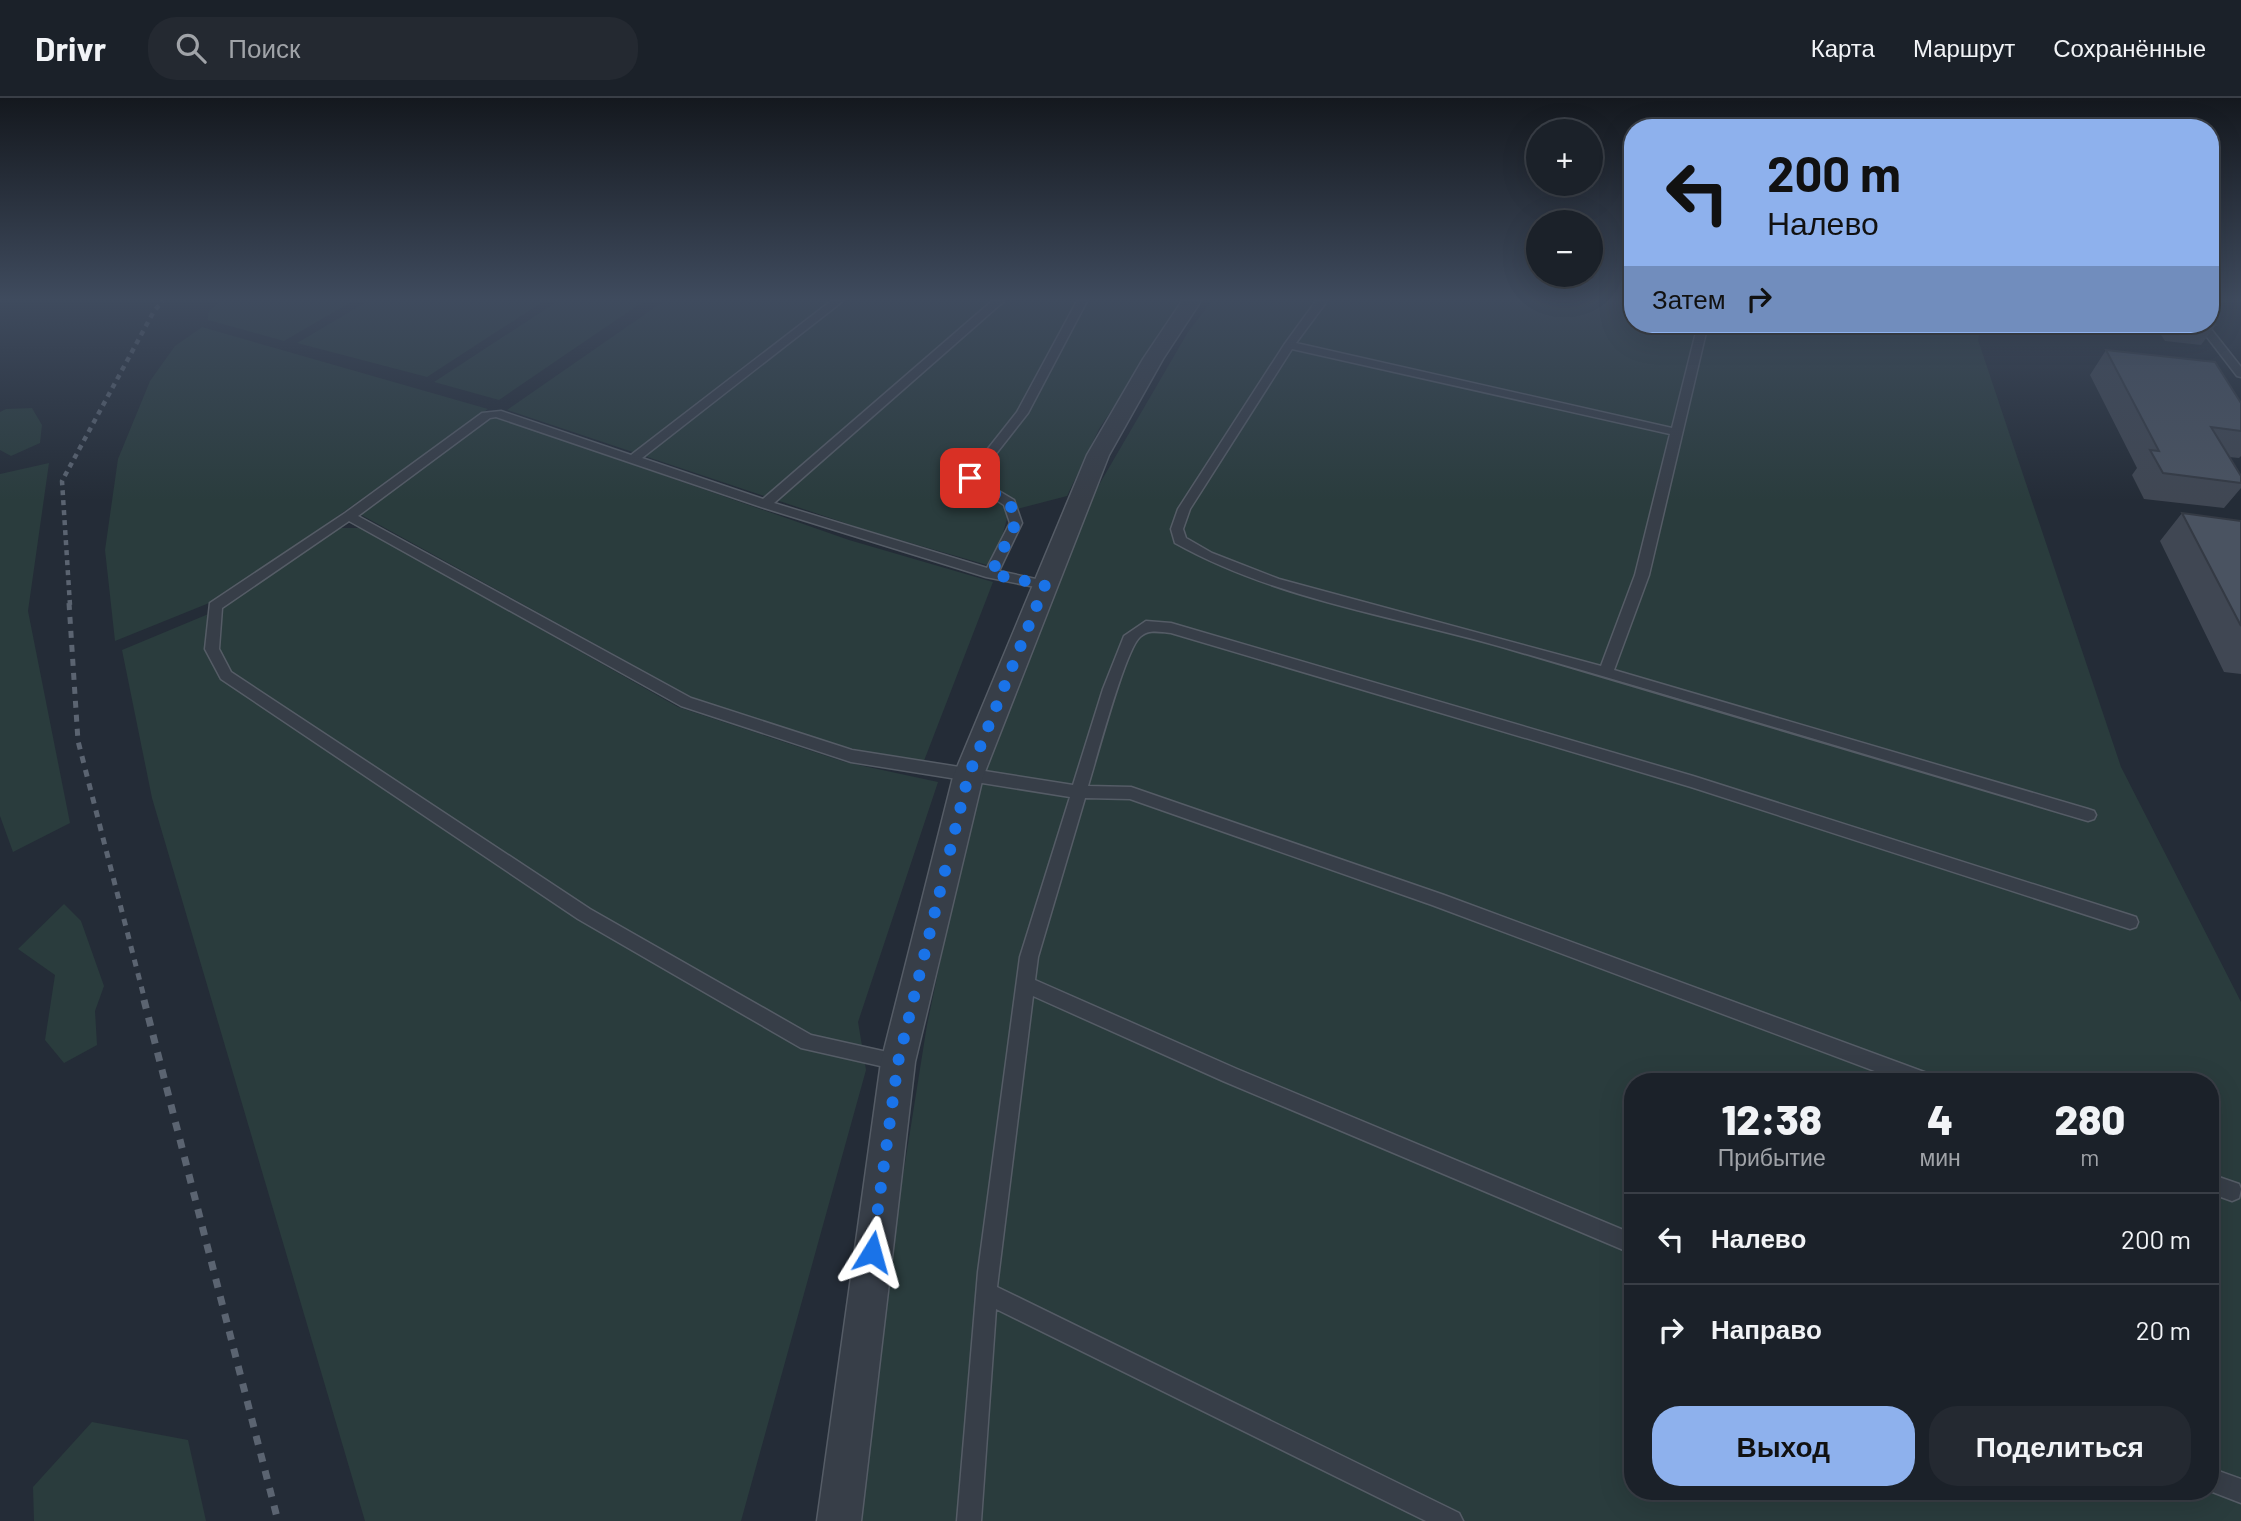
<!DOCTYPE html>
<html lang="ru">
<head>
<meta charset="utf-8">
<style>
  body { margin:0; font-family:Barlow,sans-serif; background:#242931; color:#f1f3f6; height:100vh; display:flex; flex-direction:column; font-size:26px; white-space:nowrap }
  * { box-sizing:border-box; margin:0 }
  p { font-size:23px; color:#a0a3a8 }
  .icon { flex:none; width:38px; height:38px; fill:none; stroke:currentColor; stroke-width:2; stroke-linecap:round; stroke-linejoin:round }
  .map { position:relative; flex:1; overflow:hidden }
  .drawer { position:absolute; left:1624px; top:975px; width:595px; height:427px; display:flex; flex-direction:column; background:#1b2129; border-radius:28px; box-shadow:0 7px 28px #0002,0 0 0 2px #393e46 }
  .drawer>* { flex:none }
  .top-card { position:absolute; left:1624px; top:21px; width:595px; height:214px; border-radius:28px; box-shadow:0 7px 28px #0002,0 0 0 2px #393e46; background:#8eb1ed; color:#111; overflow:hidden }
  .controls { position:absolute; left:1526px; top:21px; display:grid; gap:14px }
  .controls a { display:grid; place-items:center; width:77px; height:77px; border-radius:50%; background:#1b2129; box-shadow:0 7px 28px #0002,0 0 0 2px #393e46; font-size:35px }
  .pin { position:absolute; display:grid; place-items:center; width:60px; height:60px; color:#fff; margin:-30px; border-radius:14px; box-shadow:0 4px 10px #0006 }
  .me { position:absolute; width:77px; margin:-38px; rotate:8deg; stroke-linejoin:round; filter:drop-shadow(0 0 5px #0008) }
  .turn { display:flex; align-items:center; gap:24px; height:147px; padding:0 28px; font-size:32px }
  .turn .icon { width:91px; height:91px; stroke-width:2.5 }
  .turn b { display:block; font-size:49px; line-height:60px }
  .then { display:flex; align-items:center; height:66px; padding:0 28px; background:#0003; gap:14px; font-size:26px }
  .eta { display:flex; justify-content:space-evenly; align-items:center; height:119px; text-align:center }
  .eta b { font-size:42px; font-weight:800; line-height:49px }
  .primary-button { display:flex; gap:14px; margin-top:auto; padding:14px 28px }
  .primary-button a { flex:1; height:80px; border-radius:28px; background:#8eb1ed; color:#111; font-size:28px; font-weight:800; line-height:80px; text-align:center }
  .primary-button a+a { background:#242931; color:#f1f3f6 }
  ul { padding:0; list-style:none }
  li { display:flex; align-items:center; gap:21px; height:91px; padding:0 28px; border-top:2px solid #393e46 }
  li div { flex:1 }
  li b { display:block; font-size:26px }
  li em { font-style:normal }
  header { display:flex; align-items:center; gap:42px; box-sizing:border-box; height:98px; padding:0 35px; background:#1b2129; border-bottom:2px solid #393e46 }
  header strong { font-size:33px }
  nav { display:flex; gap:38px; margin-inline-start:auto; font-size:24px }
  .search { width:490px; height:63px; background:#242931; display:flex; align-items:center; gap:18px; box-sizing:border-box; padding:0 24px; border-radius:28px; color:#a0a3a8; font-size:26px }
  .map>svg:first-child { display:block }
  .green { fill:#2a3c3d; fill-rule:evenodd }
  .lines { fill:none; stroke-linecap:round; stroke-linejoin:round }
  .lane-casing { stroke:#555c66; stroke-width:3 }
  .street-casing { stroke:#555c66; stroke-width:3 }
  .lane { fill:#373e48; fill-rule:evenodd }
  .street { fill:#373e48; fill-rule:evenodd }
  .rail-far2 { stroke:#5b6471; stroke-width:4.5; stroke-dasharray:5 5; stroke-linecap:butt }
  .rail-far1 { stroke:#5b6471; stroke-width:5; stroke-dasharray:7 7; stroke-linecap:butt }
  .rail { stroke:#5b6471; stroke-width:7; stroke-dasharray:9 9; stroke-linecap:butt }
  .wall { fill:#404753 }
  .building { fill:#4a5361; stroke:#343a44; stroke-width:2 }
  .route { stroke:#1a73e8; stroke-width:12; stroke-dasharray:0 21.6 }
</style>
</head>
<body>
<header>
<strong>Drivr</strong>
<div class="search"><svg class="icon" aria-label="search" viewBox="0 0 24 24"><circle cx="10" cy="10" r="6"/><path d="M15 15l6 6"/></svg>Поиск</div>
<nav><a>Карта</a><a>Маршрут</a><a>Сохранённые</a></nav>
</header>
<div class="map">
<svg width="2241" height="1423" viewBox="0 0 2241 1423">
  <rect width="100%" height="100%" fill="#242c37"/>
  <path class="green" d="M219 203H353L284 243 208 222V215Z
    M368 203H544L427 279 297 245Z
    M558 203H644L499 302 434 284Z
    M664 203H1184L1099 331 1067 398 1009 413 994 469 869 433 507 312Z
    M1212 203H1633V226H1982L1978 242 2121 669 2241 904V1423H859L873 1266 927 927 975 698 1082 416 1188 234ZM1633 984H2210V1393H1633Z
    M202 229 488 311 224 499 115 543 105 452 118 361 150 283 175 248Z
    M32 310 42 327 40 345 11 358 0 352V314L6 311Z
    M491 317 849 442 993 484 922 668 823 643 693 600 356 414Z
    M49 365 28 513 70 725 13 754 0 718V376Z
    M337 430H362L678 609 845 664 938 684 858 924 866 972 741 1423H365L152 700 122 552 218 512Z
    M64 806 81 823 104 888 95 913 97 947 64 965 45 942 55 877 18 851Z
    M92 1324 188 1342 206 1423H34L33 1389Z"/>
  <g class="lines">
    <defs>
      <path id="lane" d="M831 203H843L642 360 763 401 992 203H1004L774 405 987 470 1010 425 1004 407 964 381 1017 314 1077 203H1087L1028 315 977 380 1014 402 1022 425 999 473 1050 484V490L1045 491 986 479 761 409 496 319 490 320 358 418 691 600 852 652 1073 687 1103 591 1124 538 1146 523 1171 525 1693 678 2130 817 2136 819 2138 824 2136 829 2130 831 1691 689 1171 535C1159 534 1149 531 1140 539 1125 552 1096 663 1088 688L1131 689 1444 797 1935 978 1937 984H1904L1432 807 1130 701 1085 700 1038 859 1035 882 1237 971 1633 1136V1156L1223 983 1033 898 997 1189 1459 1415 1463 1423H1426L996 1211 981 1423H957L978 1174 1020 859 1070 699 851 664 681 608 349 423 222 510 219 551 231 574 590 811 811 937 905 958 907 964 905 970 898 972 801 950 578 821 221 581 205 551 210 505 345 415 482 315 501 313 631 357Z
        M1316 203H1327L1296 245 1672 330 1698 226H1708L1649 477 1614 572 2088 711 2094 713 2096 717 2094 721 2088 723C1892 664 1696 605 1502 549 1393 518 1275 501 1175 445L1171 431 1178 411 1284 247ZM1292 251 1670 336 1635 477 1601 568 1279 481 1212 455 1186 440 1183 431 1190 411Z
        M1803 226H1825L1819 231Z
        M2197 226H2207L2241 269V279L2237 278Z
        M2210 1076 2239 1086 2241 1091 2239 1100 2232 1103 2210 1095Z
        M2210 1370 2241 1381V1405L2210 1393Z"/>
      <path id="street" d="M1182 203H1201L1163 261 1109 357 983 679 915 964 861 1423H817L881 964 953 679 1087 357 1143 261Z"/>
    </defs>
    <use href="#lane" class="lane-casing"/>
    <use href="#street" class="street-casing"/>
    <use href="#lane" class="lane"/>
    <use href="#street" class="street"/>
    <path class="rail-far2" d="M70 507 62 383 154 213 163 203"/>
    <path class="rail-far1" d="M69 505 78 643 145 903"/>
    <path class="rail" d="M144 902 278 1423"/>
  </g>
  <path class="wall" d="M2044 226H2095L2089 235 2047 231Z
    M2154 226H2210L2216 227 2201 247 2165 243Z
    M2106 252 2241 305V358L2239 360 2229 359 2241 378V390L2224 410 2144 401 2132 377 2137 370 2090 277Z
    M2182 415 2241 423V576L2224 574 2160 443Z"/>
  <path class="building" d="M2210 219 2216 227 2203 226H2210Z
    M2106 252 2215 264 2241 305V333L2211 329 2241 378V385L2163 375 2150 352 2159 353Z
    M2182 415 2241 423V528Z"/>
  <linearGradient id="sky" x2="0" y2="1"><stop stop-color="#14181e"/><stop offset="0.5" stop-color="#3f4b5e"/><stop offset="1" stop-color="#3f4b5e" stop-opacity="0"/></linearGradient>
  <rect width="2241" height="403" fill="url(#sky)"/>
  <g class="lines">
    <path class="route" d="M872 1154 898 964 968 679 1045 487 991 476 1016 425 1010 405 970 380"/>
  </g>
</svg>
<div class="controls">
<a>+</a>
<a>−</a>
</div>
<div class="pin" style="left:970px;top:380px;background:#d93025"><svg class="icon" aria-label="arrive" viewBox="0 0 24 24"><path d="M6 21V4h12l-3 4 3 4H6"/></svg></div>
<svg class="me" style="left:872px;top:1154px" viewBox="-20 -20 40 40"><path d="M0-17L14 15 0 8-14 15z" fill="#1a73e8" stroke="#fff" stroke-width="4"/></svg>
<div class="top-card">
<div class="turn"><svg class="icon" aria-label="left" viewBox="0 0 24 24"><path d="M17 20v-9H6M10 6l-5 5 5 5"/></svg><div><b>200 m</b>Налево</div></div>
<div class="then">Затем<svg class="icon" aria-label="right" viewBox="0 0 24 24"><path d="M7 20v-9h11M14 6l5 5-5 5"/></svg></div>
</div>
<section class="drawer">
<div class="eta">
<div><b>12:38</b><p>Прибытие</p></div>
<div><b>4</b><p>мин</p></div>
<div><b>280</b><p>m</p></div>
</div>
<ul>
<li><svg class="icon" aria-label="left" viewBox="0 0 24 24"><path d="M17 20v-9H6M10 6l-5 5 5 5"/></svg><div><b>Налево</b></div><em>200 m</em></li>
<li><svg class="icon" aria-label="right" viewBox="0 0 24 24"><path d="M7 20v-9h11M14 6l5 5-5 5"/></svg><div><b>Направо</b></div><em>20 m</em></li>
</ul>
<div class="primary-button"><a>Выход</a><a>Поделиться</a></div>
</section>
</div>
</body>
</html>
